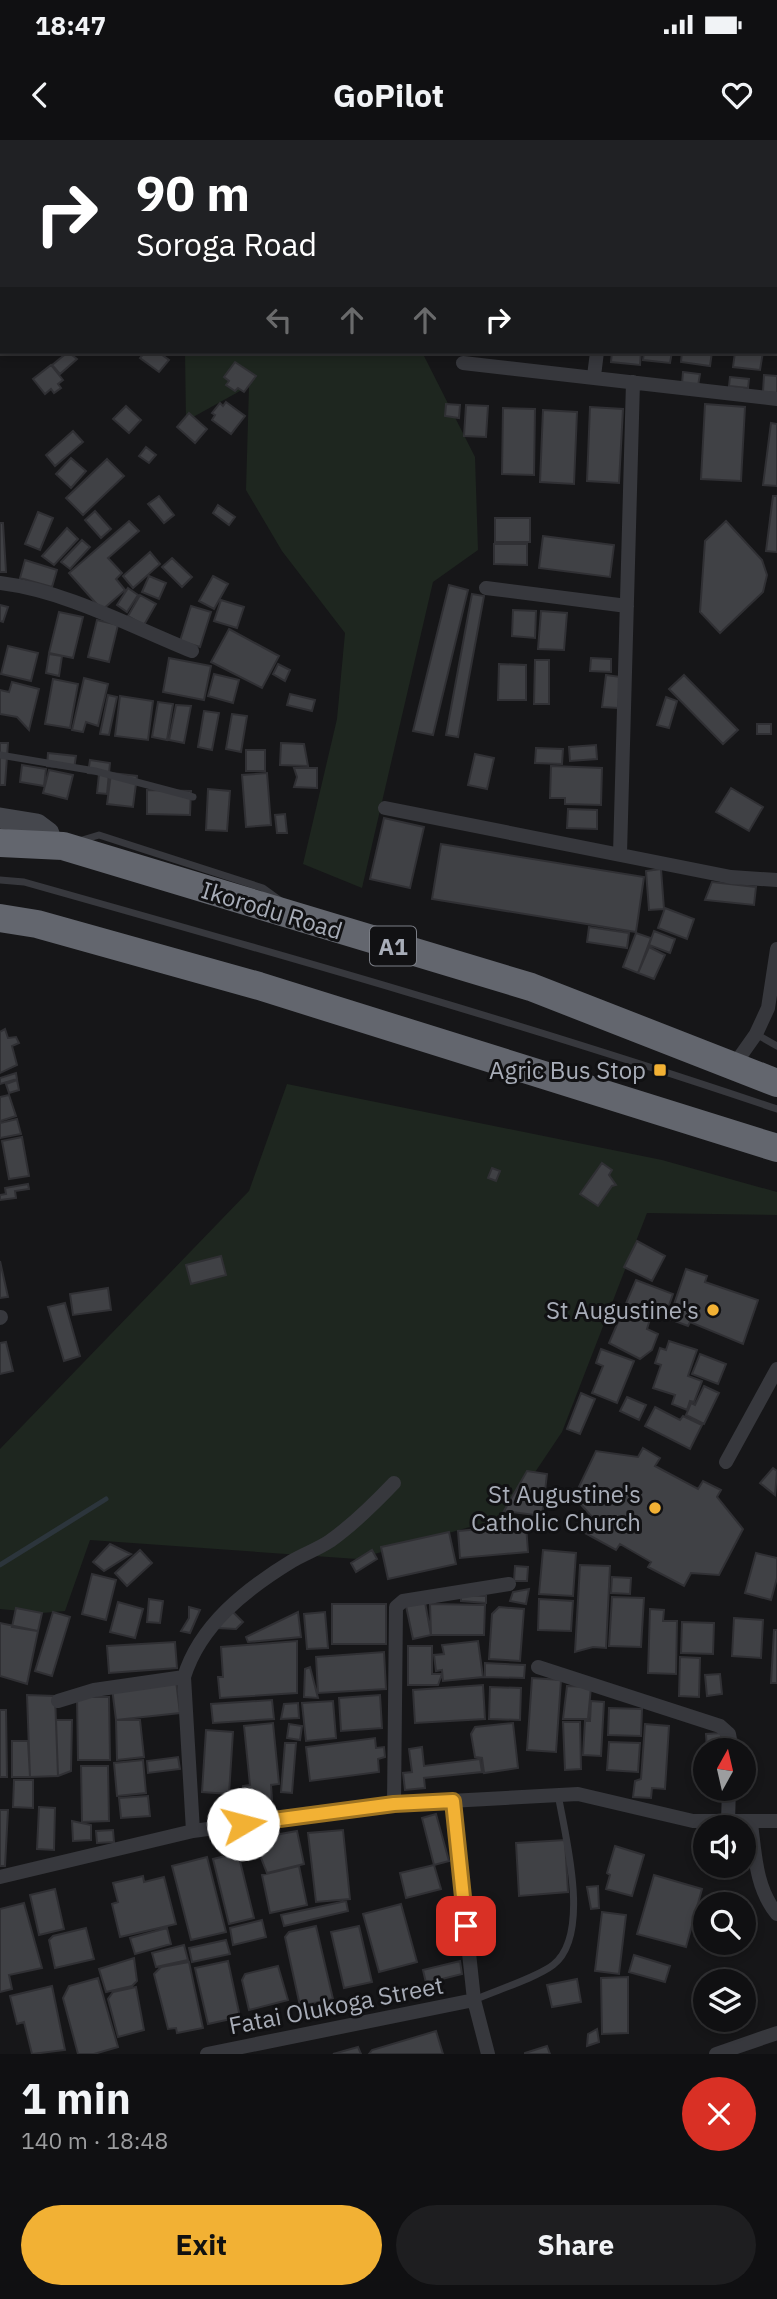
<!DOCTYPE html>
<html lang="en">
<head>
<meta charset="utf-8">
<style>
  body { margin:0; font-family:"IBM Plex Sans",sans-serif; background:#1e1e20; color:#f1f3f6; height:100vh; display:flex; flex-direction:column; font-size:26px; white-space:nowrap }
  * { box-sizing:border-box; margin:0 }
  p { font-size:23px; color:#9c9d9f }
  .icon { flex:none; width:38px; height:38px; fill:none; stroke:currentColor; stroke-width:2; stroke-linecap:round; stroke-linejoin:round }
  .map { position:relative; height:1914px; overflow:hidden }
  .drawer { display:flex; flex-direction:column; background:#101012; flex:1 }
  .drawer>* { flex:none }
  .top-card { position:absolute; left:0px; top:0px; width:777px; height:214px; box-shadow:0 4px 10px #0003,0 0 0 2px #303032; background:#202124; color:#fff; overflow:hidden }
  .needle { width:46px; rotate:8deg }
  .controls { position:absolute; left:693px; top:1598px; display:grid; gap:14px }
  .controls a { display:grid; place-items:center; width:63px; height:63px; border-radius:50%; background:#101012; box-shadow:0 4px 10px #0003,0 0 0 2px #303032; font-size:35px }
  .pin { position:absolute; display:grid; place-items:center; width:60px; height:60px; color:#fff; margin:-30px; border-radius:14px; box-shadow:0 4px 10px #0006 }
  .me { position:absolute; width:77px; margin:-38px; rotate:82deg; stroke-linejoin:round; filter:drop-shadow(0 0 5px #0008) }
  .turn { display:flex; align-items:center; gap:24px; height:147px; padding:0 21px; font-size:32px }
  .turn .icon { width:91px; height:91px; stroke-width:2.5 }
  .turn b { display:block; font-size:49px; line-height:60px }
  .lanes { display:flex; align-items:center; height:66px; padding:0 21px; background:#0003; justify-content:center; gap:35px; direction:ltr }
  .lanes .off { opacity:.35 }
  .round { display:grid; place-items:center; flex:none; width:74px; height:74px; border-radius:37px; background:#1e1e20 }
  .summary { display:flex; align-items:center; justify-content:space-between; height:119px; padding:0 21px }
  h1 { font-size:42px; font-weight:700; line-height:52px }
  .cta { display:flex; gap:14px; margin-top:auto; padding:14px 21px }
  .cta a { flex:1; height:80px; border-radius:42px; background:#f2b134; color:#111; font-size:28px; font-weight:700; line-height:80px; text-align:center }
  .cta a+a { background:#1e1e20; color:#f1f3f6 }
  .status { display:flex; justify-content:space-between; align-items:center; height:49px; padding:0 35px; background:#101012; direction:ltr }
  .status svg { height:19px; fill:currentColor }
  header { display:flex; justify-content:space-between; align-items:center; height:91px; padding:0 21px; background:#101012; font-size:32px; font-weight:700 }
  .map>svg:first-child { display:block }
  .green { fill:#1e261f }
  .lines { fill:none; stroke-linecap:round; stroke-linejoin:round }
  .stream { stroke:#2c353c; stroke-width:5 }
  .building { fill:#404145; stroke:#303034; stroke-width:2 }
  .lane { stroke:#37383d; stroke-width:7 }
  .street { stroke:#37383d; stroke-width:14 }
  .secondary { stroke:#45474d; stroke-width:21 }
  .highway { stroke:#63666e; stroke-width:28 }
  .route-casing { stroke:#9d7322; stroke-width:18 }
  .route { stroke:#f2b134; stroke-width:12 }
  .poi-dot { fill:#f2b134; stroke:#111113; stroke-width:2.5 }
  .labels { text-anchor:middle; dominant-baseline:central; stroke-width:6; stroke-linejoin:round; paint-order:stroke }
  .shield { fill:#111113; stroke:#7b7e86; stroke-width:2 }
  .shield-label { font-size:23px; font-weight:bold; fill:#a8adb8 }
  .street-label { font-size:24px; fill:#a8adb8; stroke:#111113 }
  .poi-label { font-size:24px; fill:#a8adb8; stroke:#111113; text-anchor:end }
</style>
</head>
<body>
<div class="status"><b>18:47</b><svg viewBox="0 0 49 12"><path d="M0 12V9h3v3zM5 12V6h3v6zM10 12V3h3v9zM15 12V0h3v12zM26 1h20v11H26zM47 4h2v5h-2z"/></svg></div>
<header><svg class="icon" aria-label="back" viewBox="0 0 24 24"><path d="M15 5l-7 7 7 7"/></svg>GoPilot<svg class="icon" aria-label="heart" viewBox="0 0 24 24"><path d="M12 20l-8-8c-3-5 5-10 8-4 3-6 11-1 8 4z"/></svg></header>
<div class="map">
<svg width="777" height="1914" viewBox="0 0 777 1914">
  <rect width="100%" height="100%" fill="#161618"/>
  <path class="green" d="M160 0H411V2Z
    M185 212H422L475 317 478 410 433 442 362 748 303 724 337 579 345 493 282 411 246 350 249 246 186 281Z
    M287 944 662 1020 777 1052V1075L647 1073 562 1292 505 1377 357 1419 90 1400 65 1471 42 1473 0 1469V1309L249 1051Z"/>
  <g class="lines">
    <path class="stream" d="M0 1425 106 1359"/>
  </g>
  <path class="building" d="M646 0H698L646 2Z
    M68 212 77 219 60 234 52 225Z
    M145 212H158L169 220 159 232 140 218Z
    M612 212H641L640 225 611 222Z
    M644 212H672L670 223 643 220Z
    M682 212H712L710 226 681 222Z
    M735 212H763L760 230 733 227Z
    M235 222 256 236 244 252 238 248 235 251 226 245 229 241 224 237Z
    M51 225 63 240 58 244 61 248 54 253 51 249 45 254 33 239Z
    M683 232 700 234 698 246 682 244Z
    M764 235 777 236V253L763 252Z
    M730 237 749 239 748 248 729 246Z
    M226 262 245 276 231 294 212 280 215 275 212 273 220 263 223 266Z
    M446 264 460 265 459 278 445 276Z
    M705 264 745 267 741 341 701 339Z
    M466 265 488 266 486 297 464 296Z
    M126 266 141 280 129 293 113 279Z
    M590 267 623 269 619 343 587 341Z
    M503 268 535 269 534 335 502 334Z
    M543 270 577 272 574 344 540 342Z
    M189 273 207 289 195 303 177 287Z
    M771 283 777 284V346L763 345Z
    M73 291 83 302 55 326 46 315Z
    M146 307 156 315 149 323 139 316Z
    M71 318 86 331 71 348 56 334Z
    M107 319 124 336 83 375 66 358Z
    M159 356 174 375 164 383 148 364Z
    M773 356H777V412L766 411Z
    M218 365 235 377 229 385 213 373Z
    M95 371 111 389 101 398 85 380Z
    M38 372 53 378 40 410 25 404Z
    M495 378H530V402H495Z
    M129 381 139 391 108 418 122 433 116 439 125 450 102 470 69 433Z
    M726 381 762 420 767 435 763 452 720 493 700 472 705 401Z
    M0 383H3L6 432H0Z
    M67 388 78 399 54 425 42 416Z
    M543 396 614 405 610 437 539 428Z
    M82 400 90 407 70 429 61 422Z
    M494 404H527V425L494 424Z
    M150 412 160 424 133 448 123 436Z
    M172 418 192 437 182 447 162 427Z
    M25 420 57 430 52 447 20 438Z
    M149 436 166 443 159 459 142 452Z
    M213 436 228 444 214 469 199 461Z
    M449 445 468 450 433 595 413 591Z
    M128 448 138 455 127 472 117 465Z
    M472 454 484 456 458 597 446 595Z
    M140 455 156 464 144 485 128 476Z
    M221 460 244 467 237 488 214 481Z
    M0 465 8 467 3 482 0 481Z
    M191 466 211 472 200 507 180 501Z
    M513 470 536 471 535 498 512 496Z
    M541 471 567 473 564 510 538 509Z
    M59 472 83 477 73 518 49 513Z
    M97 480 118 485 109 522 88 517Z
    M229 489 279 516 262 548 211 522Z
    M8 506 38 513 31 541 1 534Z
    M49 514 62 516 59 536 46 533Z
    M169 518 211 526 204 560 163 552Z
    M591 518 611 519V532L590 531Z
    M535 520H549V564H534Z
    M278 524 290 530 285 541 273 534Z
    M499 524 526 525V560H498Z
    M214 534 239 540 233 563 208 556Z
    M606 535 621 537 618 568 602 567Z
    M684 535 738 590 723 604 669 549Z
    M84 538 108 544 98 586 86 582 83 592 72 590Z
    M53 539 78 544 70 588 45 584Z
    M12 542 39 549 29 590 17 577 0 574V550L9 552Z
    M290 554 315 560 312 571 287 565Z
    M108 555 117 557 109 595 100 594Z
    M120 556 153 561 148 600 115 596Z
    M666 557 677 561 669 588 657 585Z
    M158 562 173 564 167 600 152 597Z
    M176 565 191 566 184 603 169 600Z
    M204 571 219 573 212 610 198 607Z
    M232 574 247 576 241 612 226 609Z
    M757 584H771V594H757Z
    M0 603H8L5 645H0Z
    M281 603 304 604 308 626 280 625Z
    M596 605 597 619 570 621 569 607Z
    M536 608 563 609 562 624 535 623Z
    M246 610H265V631H246Z
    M48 613 76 616 74 629 47 626Z
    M475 614 494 618 487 649 468 645Z
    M90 620 110 623 107 654 97 653 99 634 88 633Z
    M22 625 46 629 44 646 20 642Z
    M551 626 602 628 601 665 565 664V658H550Z
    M294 628H317V648L294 647 297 637Z
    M49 630 73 635 67 659 43 653Z
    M111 633 137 636 133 667 107 664Z
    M267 633 271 685 246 687 242 635Z
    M731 648 763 667 749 691 716 672Z
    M208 649 230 651 227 691 206 690Z
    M147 650 191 651 190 675 147 674Z
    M568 669 597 670V689L567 688Z
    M285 674 287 693H277L275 675Z
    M384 678 424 687 410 748 370 739Z
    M441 704 644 737 636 792 432 759Z
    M661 729 664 769 649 770 646 731Z
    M712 742 756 747 754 765 705 760Z
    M665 768 694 779 687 799 658 788Z
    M589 787 629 793 627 808 587 802Z
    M654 791 675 799 670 813 649 805Z
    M636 793 651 798 638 833 623 827Z
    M649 807 665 815 654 839 638 833Z
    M5 889 8 898 16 897 19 903 12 906 17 925 0 933V892Z
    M16 933 17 939 0 944V938Z
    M17 940 19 950 9 953 6 944Z
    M9 955 16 976 0 981V957Z
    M17 979 21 994 0 998V983Z
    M22 997 29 1036 9 1039 2 1001Z
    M602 1023 612 1030 609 1035 616 1045 612 1046 598 1066 580 1054Z
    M492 1028 500 1031 496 1041 488 1038Z
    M28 1044 29 1049 15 1051 16 1058 0 1060V1055L6 1054 5 1048Z
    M637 1101 665 1116 652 1141 624 1127Z
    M221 1116 226 1135 191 1144 186 1125Z
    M0 1121 8 1157 0 1158Z
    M686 1129 707 1136 705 1142 758 1160 743 1204 690 1182 688 1186 669 1179Z
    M636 1140 673 1154 667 1171 654 1166 647 1189 658 1194 652 1210 640 1219 609 1203Z
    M108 1148 111 1170 73 1175 70 1154Z
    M65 1163 80 1216 64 1221 48 1167Z
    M669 1201 697 1210 688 1236 702 1241 694 1262 690 1261 687 1270 672 1264 675 1255 653 1248 661 1225 655 1223 660 1208 666 1210Z
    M6 1202 13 1231 0 1234V1203Z
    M601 1209 634 1221 617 1263 592 1253 603 1226 596 1223Z
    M700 1214 726 1224 718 1244 692 1234Z
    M704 1246 719 1253 704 1284 686 1275 691 1263 695 1265Z
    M581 1253 595 1259 580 1294 567 1289Z
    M627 1257 646 1265 639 1280 620 1271Z
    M655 1267 680 1280 683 1276 702 1285 690 1309 645 1286Z
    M643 1308 660 1318 655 1326 698 1349 703 1341 721 1350 717 1357 743 1389 719 1435 691 1433 684 1446 648 1427 651 1422 620 1404 616 1410 585 1393 593 1378 574 1357 596 1311 638 1317Z
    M773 1328 777 1331 775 1355 760 1343Z
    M527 1331 547 1334 542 1376 504 1371Z
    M526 1385 528 1412 460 1418 458 1391Z
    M449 1392 456 1424 388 1439 381 1407Z
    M110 1404 131 1414 104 1431 93 1422Z
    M140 1410 152 1423 127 1446 115 1433Z
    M372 1410 377 1419 356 1432 351 1423Z
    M543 1410 576 1413 573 1456 539 1454Z
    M756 1413 777 1418V1438L771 1460 745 1453Z
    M580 1425 610 1426 606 1508 593 1507 575 1512Z
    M515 1426 528 1427 527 1441H514Z
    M92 1434 116 1440 106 1480 82 1474Z
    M612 1437 631 1438 630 1454 611 1453Z
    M529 1449 526 1464 510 1461 513 1452Z
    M461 1455 486 1456V1463L461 1461Z
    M612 1457 644 1458 641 1507 609 1506Z
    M149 1459 163 1461 160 1483 147 1482Z
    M539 1459 573 1461 571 1491 538 1490Z
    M118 1462 143 1469 135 1498 110 1492Z
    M425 1462 431 1495 413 1499 406 1466Z
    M332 1464H386V1504H332Z
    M430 1464 485 1465 484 1495H431Z
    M189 1467 200 1470 190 1493 181 1491 189 1478Z
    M499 1467 524 1469 520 1521 489 1519 492 1474Z
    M16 1468 42 1473 38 1491 12 1487Z
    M230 1469 243 1482 236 1489 218 1488Z
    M650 1469 664 1470 663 1481H677L676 1534 648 1533Z
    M53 1472 70 1477 52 1536 35 1531Z
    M298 1472 301 1497 248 1502 246 1497Z
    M325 1472 328 1508 307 1509 304 1474Z
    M734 1478 763 1480 761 1518 732 1516Z
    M682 1482 714 1483 713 1514 681 1513Z
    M0 1483 38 1491 27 1544 0 1536Z
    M774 1490H777V1543H771Z
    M297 1501V1553L220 1558 218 1537H223L221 1507Z
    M478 1501 483 1537 443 1541 442 1530 436 1531 434 1515 444 1514 442 1505Z
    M175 1502 177 1528 109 1533 107 1506Z
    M408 1506H432V1534H442L438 1545H408Z
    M384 1512 386 1549 318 1553 316 1517Z
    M680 1517 700 1518 699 1557 679 1556Z
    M485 1523 525 1525 524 1538 485 1537Z
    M310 1527 318 1558 304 1557 305 1529Z
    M720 1534 722 1554 707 1556 705 1535Z
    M532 1538 561 1540 556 1612 527 1610Z
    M176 1541 180 1573 116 1580 112 1548Z
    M483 1545 485 1579 415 1583 413 1550Z
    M567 1546 591 1547 588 1579H563Z
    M490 1547 521 1548 520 1580 489 1579Z
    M27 1555 55 1556 58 1636 30 1637Z
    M380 1555 382 1588 341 1591 339 1558Z
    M77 1557H109L110 1620H78Z
    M272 1560 274 1579 213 1583 211 1564Z
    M333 1561 336 1598 306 1601 302 1563Z
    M591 1561 604 1562 601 1616 583 1615 585 1581H590Z
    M298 1563 299 1578 281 1579 284 1564Z
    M609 1568 642 1569 641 1596 608 1595Z
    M0 1570H6L7 1637H0Z
    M56 1580H72L71 1631 58 1636Z
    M116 1580H140L144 1617 117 1620Z
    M563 1582H580L581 1629 565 1630Z
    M273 1583 279 1644 271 1645 272 1660 233 1663 232 1652 243 1651V1646L250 1645 244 1586Z
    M513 1583 518 1628 484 1633 482 1618 475 1617 471 1594 475 1587Z
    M289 1584 302 1586 300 1600 287 1598Z
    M645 1584 669 1586 665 1649 652 1648 651 1658 633 1657 635 1641 641 1639Z
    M206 1590 233 1592 229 1654 202 1652Z
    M721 1593 722 1610H707L706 1594Z
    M375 1598 376 1608 384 1607 385 1617 378 1619 379 1632 310 1641 306 1607Z
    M12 1601H28L30 1637H12Z
    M609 1602 640 1603 638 1632 607 1630Z
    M285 1603H296L292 1653 281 1652Z
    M422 1607 424 1626 480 1619 482 1632 424 1638 425 1648 405 1650 403 1633 412 1632 409 1609Z
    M178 1617 180 1629 148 1633 147 1621Z
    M143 1620 146 1653 117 1656 114 1623Z
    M81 1626H108L109 1681 82 1682Z
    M14 1640H33V1668L13 1667Z
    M148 1656 150 1676 121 1678 119 1658Z
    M39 1667 55 1668 54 1710 37 1709Z
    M0 1670H8L5 1726H0Z
    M436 1674 449 1721 434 1725 422 1678Z
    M72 1681 91 1685V1700L73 1701Z
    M113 1690 114 1702 97 1703 96 1691Z
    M343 1690 350 1759 316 1762 308 1693Z
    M297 1691 304 1724 267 1733 258 1710 264 1697Z
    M565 1700 568 1752 519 1756 516 1703Z
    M615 1706 644 1715 632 1756 606 1749 610 1735 607 1733Z
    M238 1713 254 1778 229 1784 213 1719Z
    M207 1717 226 1792 191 1800 172 1726Z
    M434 1725 441 1749 406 1758 400 1733Z
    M299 1726 307 1765 270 1773 262 1735Z
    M654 1735 702 1749 686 1807 637 1794Z
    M143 1736 144 1742 164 1737 176 1784 120 1797 112 1764 118 1762 113 1743Z
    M598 1746 599 1768 591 1769 587 1747Z
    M55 1749 64 1789 39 1795 30 1755Z
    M346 1761 348 1771 284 1786 281 1775Z
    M24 1763 42 1828 9 1835 12 1849 0 1852V1769Z
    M401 1764 417 1822 379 1832 363 1774Z
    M450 1769 457 1794 447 1796 440 1772Z
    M602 1772 626 1775 619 1834 595 1831Z
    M262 1780 266 1797 233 1805 230 1788Z
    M316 1786 333 1859 300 1866 285 1797 289 1792Z
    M359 1786 372 1842 344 1848 331 1792Z
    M86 1788 94 1819 55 1828 49 1800 53 1796Z
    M167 1788 171 1804 135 1814 130 1798Z
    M226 1800 230 1814 192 1822 189 1808Z
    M184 1805 188 1820 156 1827 152 1813Z
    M634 1815 670 1826 665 1842 629 1832Z
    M134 1818 137 1841 132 1846 106 1852 99 1829Z
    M228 1821 240 1877 208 1884 195 1828Z
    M460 1821 462 1834 426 1843 423 1830Z
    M189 1822 203 1888 177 1893 176 1888 168 1889 154 1834 161 1827Z
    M278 1826 288 1860 249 1870 242 1840 245 1834Z
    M628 1837V1893L602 1894 601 1838Z
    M98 1838 118 1907 94 1914H78L63 1858 69 1846Z
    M577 1839 581 1862 552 1867 547 1845Z
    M52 1846 65 1910 32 1914 24 1882 17 1884 10 1856Z
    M136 1847 144 1890 118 1897 108 1859 113 1852Z
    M597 1889 599 1902 587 1906 588 1894Z
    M436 1891 443 1914H369L372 1910Z
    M547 1906 550 1914H525V1913Z
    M358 1907 361 1914H333Z"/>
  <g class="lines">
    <path class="lane" d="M0 615 95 631 193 657
      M79 701 99 695 263 748 281 761
      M0 740 24 742C276 813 529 885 777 969
      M756 894 777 906
      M474 1860C494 1851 536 1838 553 1825 592 1795 565 1696 558 1654"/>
    <path class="street" d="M98 2 100 1
      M624 2 625 0
      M0 69 2 67
      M463 223 777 259
      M594 236 597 212
      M0 443C66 451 130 486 192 511
      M486 448 627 466
      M385 668 731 737 777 740
      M620 714 633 242
      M732 928 756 894 768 868 777 809
      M0 1178 1 1177
      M726 1322 777 1229
      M538 1527 720 1586 729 1594 732 1610
      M184 1537 193 1691
      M58 1561 94 1550 184 1537C200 1485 246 1449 292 1421 304 1414 318 1409 330 1401 354 1384 374 1364 394 1343
      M453 1662 474 1860 488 1914
      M394 1664 396 1467 403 1461 509 1444
      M728 1682 729 1648
      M751 1683C755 1715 756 1749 777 1774
      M0 1737 193 1691 394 1664 578 1654 693 1681H777
      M207 1914 474 1860
      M716 1914 777 1893"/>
    <path class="secondary" d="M0 678 37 684 49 693 51 706"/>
    <path class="highway" d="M0 703 63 706 531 847 777 943
      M0 778 37 784 259 846 777 1008"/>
  </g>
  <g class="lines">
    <defs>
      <path id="route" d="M243 1684 394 1664 453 1661 466 1786"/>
    </defs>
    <use href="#route" class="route-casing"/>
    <use href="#route" class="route"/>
  </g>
  <g class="poi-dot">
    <rect x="653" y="923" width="14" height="14" rx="3.5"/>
    <circle cx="713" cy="1170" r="7"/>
    <circle cx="655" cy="1368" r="7"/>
  </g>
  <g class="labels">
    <rect class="shield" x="370" y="786.5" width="46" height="39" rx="5"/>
    <g class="shield-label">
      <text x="393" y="806">A1</text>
    </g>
    <g class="street-label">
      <text transform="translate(272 770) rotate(17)">Ikorodu Road</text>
      <text transform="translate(336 1865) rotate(-11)">Fatai Olukoga Street</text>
    </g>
    <g class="poi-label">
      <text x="646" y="930">Agric Bus Stop</text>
      <text x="699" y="1170">St Augustine's</text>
      <text x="641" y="1354">St Augustine's<tspan x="641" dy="28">Catholic Church</tspan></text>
    </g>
  </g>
</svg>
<div class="controls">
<a><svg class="needle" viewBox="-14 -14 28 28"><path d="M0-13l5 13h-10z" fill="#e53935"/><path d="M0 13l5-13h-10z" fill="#9c9d9f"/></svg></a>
<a><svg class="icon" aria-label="sound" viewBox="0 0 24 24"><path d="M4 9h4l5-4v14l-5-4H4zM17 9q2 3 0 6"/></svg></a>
<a><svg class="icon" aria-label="search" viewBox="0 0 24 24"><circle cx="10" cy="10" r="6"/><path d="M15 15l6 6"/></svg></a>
<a><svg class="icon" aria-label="layers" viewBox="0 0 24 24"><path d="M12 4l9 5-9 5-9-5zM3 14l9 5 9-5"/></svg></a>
</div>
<div class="pin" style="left:466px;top:1786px;background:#d93025"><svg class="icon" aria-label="arrive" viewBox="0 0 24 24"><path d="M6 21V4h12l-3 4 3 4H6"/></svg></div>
<svg class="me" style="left:243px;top:1684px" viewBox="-20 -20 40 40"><circle r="19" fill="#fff"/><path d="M0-13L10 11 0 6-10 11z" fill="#f2b134"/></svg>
<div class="top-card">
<div class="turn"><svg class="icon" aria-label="right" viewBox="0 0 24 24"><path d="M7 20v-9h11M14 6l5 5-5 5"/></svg><div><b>90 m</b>Soroga Road</div></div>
<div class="lanes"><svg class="icon off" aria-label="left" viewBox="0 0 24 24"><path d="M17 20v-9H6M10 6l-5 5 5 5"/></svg><svg class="icon off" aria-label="ahead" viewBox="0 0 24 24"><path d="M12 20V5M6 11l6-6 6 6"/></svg><svg class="icon off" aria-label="ahead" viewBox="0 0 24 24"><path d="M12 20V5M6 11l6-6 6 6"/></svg><svg class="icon" aria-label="right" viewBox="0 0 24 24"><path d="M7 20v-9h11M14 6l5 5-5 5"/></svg></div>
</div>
</div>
<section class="drawer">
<div class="summary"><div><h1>1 min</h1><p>140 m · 18:48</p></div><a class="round" style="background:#d93025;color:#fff"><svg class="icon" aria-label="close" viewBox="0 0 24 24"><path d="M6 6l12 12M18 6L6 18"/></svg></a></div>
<div class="cta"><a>Exit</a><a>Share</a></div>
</section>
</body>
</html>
